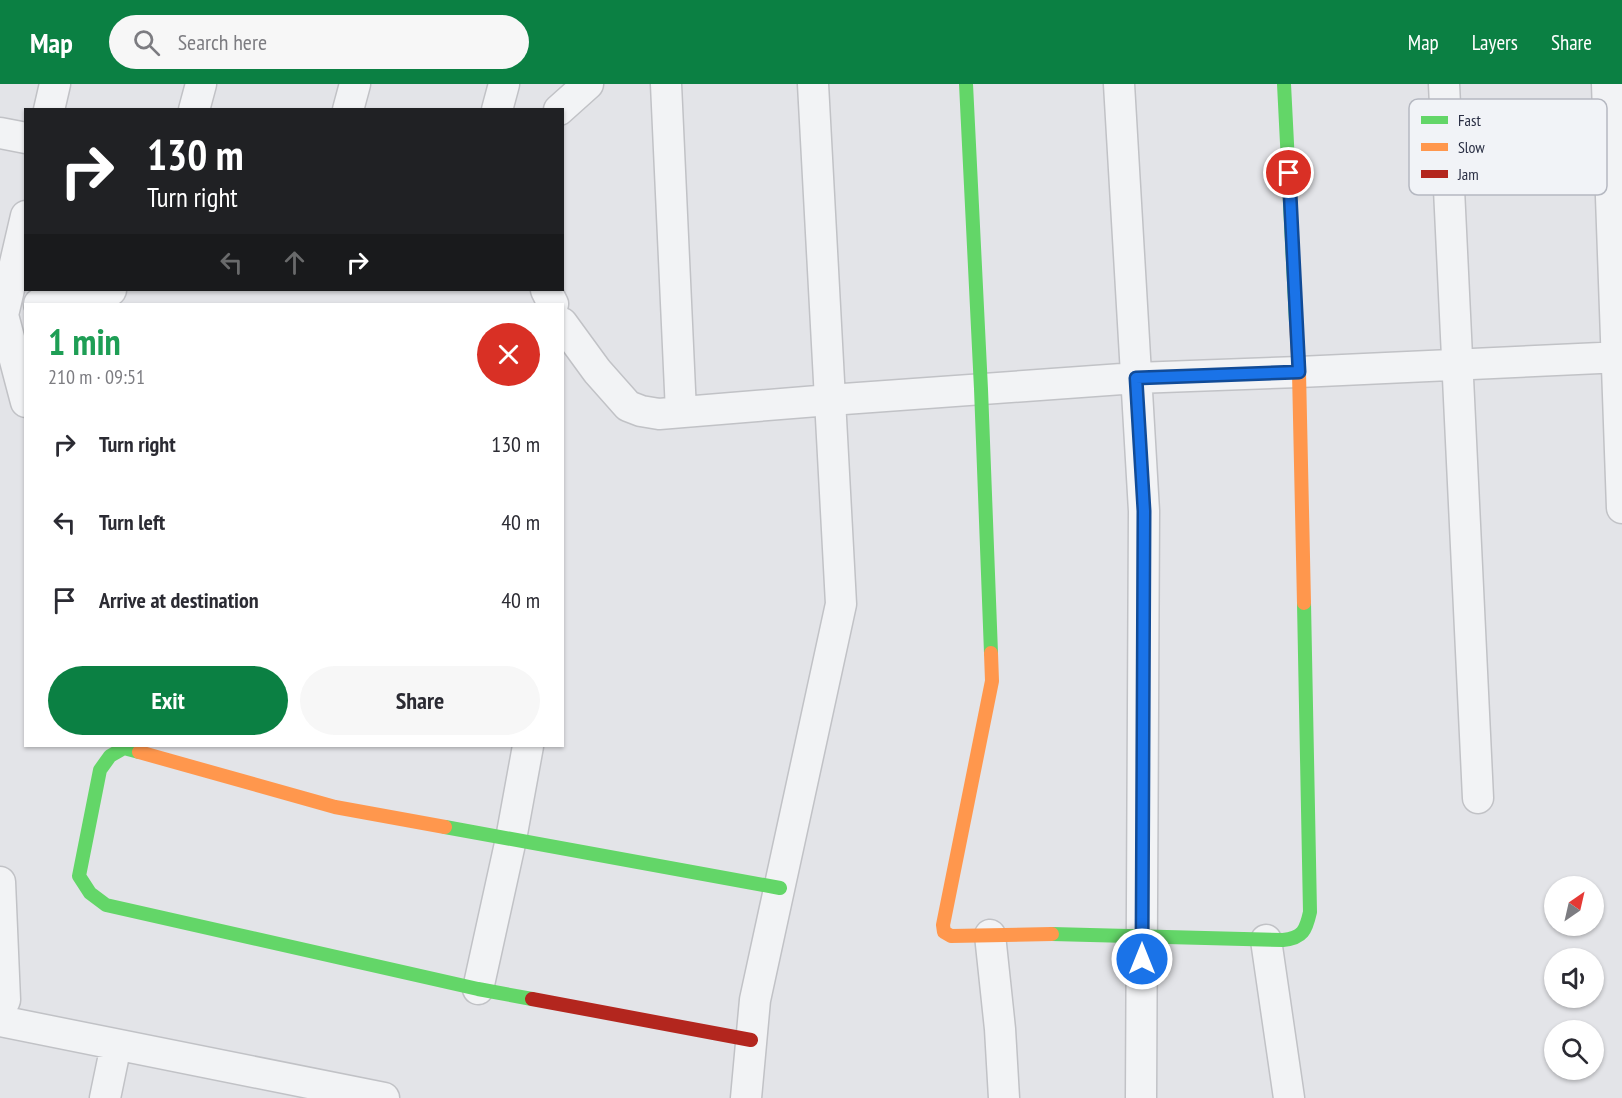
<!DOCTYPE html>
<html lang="en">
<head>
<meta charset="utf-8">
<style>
  body { margin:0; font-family:"PT Sans Narrow",sans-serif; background:#f7f7f7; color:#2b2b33; height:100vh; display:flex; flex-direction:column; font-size:22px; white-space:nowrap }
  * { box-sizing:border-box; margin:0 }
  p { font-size:20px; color:#7c7c81 }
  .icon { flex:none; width:33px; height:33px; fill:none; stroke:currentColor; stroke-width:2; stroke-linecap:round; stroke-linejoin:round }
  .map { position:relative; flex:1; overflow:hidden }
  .sheet { position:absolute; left:24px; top:219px; width:540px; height:444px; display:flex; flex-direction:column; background:#fff; border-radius:0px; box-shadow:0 2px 4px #0004 }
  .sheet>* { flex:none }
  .banner { position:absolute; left:24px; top:24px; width:540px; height:183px; border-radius:0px; box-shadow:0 2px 4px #0004; background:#202124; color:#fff; overflow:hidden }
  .needle { width:39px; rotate:34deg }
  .tools { position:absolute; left:1544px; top:792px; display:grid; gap:12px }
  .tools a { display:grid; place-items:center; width:60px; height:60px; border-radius:50%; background:#fff; box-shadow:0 2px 4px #0004; font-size:30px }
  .pin { position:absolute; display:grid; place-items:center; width:51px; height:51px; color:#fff; margin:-26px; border:3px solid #fff; border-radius:50%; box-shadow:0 2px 6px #0007 }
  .me { position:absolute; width:66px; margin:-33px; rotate:0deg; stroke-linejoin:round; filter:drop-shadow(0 0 4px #0008) }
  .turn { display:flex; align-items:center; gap:21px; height:126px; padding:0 24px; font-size:27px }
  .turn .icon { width:78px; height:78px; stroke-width:2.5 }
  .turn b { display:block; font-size:42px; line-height:51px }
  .lanes { display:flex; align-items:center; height:57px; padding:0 24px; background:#0003; justify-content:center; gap:30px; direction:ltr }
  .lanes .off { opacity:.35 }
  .round { display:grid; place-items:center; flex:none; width:63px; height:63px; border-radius:32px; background:#f7f7f7 }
  .summary { display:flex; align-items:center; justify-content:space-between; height:102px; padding:0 24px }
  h1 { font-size:36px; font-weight:700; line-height:45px; color:#1e9e55 }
  .cta { display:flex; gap:12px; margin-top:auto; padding:12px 24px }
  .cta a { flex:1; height:69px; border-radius:36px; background:#0b8043; color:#fff; font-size:24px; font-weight:700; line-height:69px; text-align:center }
  .cta a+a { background:#f7f7f7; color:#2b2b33 }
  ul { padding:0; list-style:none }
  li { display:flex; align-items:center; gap:18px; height:78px; padding:0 24px }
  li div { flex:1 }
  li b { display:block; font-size:22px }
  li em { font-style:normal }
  header { display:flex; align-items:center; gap:36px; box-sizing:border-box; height:84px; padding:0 30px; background:#0b8043; color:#fff }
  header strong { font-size:28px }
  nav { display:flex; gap:33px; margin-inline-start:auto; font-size:21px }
  .search { width:420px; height:54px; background:#f7f7f7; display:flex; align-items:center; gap:15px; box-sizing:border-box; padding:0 21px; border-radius:33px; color:#7c7c81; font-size:22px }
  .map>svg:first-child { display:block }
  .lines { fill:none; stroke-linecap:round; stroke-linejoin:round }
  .street-casing { stroke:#c1c2c6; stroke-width:33 }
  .street { stroke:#f2f3f5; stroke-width:30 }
  .fast { stroke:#63d668; stroke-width:14 }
  .slow { stroke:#ff974d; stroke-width:14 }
  .jam { stroke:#b3261e; stroke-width:14 }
  .route-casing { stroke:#114b97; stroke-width:15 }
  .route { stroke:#1a73e8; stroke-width:10 }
  .key { fill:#f1f3f7; stroke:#b5b8c1; stroke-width:1.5 }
  .key-label { font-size:16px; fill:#292e43 }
</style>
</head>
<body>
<header>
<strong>Map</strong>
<div class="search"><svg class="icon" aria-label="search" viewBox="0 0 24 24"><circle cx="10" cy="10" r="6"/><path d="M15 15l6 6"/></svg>Search here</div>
<nav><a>Map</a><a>Layers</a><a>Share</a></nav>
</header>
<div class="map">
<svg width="1622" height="1014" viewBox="0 0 1622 1014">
  <rect width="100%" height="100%" fill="#e3e4e8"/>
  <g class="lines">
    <defs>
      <path id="street" d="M666 0 681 328
        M1119 0 1144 427 1141 1014
        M1444 0 1478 714
        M1607 0 1622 424
        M49 26 55 0
        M194 26 201 0
        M348 26 355 0
        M497 26 504 0
        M559 26 588 0
        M0 49 26 54
        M26 132 3 231 26 318
        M546 206 553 220
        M39 220 111 206
        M562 239 597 287 628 322 641 327 659 330 830 316 1136 294 1299 288 1622 273
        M0 798 5 916 0 926
        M990 851 1000 945 1004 1014
        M1266 856 1289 1014
        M478 905 511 755 528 662
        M0 937 384 1014
        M105 1014 116 961
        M746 1014 755 916 841 520 813 0"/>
    </defs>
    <use href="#street" class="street-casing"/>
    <use href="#street" class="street"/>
    <path class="fast" d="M966 0 981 305 991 569
      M1284 0 1296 238
      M139 668 124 664 110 672 100 686 79 792 90 809 106 821 478 905 532 915
      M445 743 780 804
      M1052 850 1283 856C1303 854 1306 846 1310 828L1304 519"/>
    <path class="slow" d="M1296 238 1299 288 1304 519
      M991 569 992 597 943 841 944 848 951 852 1052 850
      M139 668 335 723 445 743"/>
    <path class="jam" d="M532 915 751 956"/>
  </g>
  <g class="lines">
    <defs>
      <path id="route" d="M1142 875 1144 427 1136 294 1299 288 1289 89"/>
    </defs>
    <use href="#route" class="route-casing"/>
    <use href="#route" class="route"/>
  </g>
  <rect x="1409" y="15" width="198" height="96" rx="9" class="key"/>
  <rect x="1421" y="32" width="27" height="8" fill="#63d668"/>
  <rect x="1421" y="59" width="27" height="8" fill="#ff974d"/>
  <rect x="1421" y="86" width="27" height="8" fill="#b3261e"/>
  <g class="key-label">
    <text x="1458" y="42">Fast</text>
    <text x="1458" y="69">Slow</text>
    <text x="1458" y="96">Jam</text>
  </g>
</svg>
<div class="tools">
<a><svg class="needle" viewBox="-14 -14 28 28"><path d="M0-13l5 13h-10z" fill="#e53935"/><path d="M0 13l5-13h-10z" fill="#7c7c81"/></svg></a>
<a><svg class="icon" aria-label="sound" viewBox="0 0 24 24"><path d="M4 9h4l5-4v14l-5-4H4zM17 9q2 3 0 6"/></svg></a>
<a><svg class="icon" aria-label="search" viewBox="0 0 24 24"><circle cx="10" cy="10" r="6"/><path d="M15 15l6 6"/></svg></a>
</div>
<div class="pin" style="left:1289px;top:89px;background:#d93025"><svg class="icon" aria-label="arrive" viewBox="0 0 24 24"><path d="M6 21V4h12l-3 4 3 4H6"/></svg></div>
<svg class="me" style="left:1142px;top:875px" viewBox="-20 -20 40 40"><circle r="17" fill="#1a73e8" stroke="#fff" stroke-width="3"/><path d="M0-11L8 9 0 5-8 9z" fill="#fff"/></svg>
<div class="banner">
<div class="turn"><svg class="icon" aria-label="right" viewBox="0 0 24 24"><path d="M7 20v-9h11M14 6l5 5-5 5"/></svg><div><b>130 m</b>Turn right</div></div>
<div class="lanes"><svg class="icon off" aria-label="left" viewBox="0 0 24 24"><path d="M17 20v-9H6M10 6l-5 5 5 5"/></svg><svg class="icon off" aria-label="ahead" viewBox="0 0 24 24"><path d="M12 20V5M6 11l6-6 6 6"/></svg><svg class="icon" aria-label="right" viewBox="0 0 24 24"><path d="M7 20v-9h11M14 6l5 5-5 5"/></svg></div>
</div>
<section class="sheet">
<div class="summary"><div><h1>1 min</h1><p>210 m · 09:51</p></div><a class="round" style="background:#d93025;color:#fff"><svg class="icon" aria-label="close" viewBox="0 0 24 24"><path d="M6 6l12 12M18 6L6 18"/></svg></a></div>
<ul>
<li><svg class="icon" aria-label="right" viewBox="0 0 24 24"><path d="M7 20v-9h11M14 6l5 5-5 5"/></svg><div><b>Turn right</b></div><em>130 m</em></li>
<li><svg class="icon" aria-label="left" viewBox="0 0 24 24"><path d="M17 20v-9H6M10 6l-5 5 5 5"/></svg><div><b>Turn left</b></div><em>40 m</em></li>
<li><svg class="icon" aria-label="arrive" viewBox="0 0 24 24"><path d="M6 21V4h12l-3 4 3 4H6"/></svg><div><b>Arrive at destination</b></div><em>40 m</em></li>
</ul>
<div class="cta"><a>Exit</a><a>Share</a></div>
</section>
</div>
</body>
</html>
